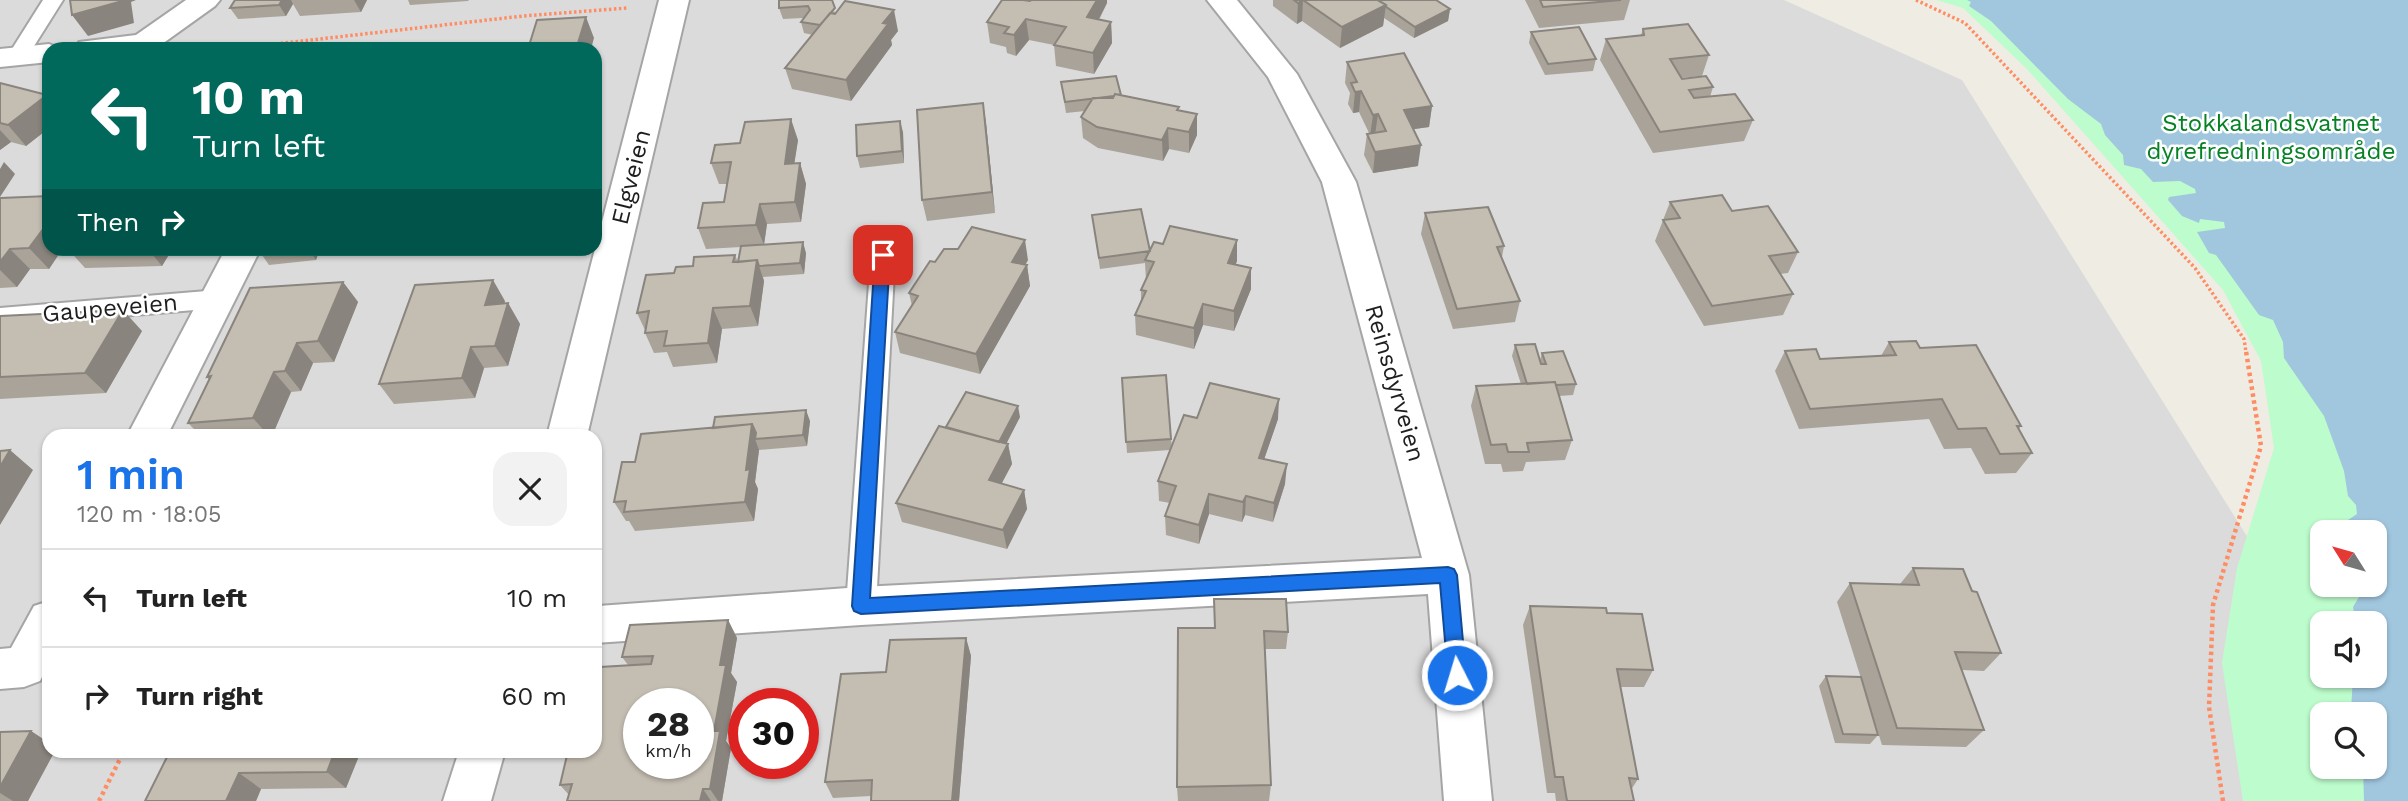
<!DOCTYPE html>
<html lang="en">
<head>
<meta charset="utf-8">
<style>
  body { margin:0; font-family:"Work Sans",sans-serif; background:#f2f2f2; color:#222; height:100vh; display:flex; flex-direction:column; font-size:26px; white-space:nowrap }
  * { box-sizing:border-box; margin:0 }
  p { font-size:23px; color:#767676 }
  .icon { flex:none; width:38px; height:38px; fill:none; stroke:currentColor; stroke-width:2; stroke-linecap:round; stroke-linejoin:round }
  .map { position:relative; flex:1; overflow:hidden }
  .sheet { position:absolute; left:42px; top:429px; width:560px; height:329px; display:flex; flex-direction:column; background:#fff; border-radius:21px; box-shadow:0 2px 5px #0004 }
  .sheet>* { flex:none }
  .hud { position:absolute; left:42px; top:42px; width:560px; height:214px; border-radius:21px; box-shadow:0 2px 5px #0004; background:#00695c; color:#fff; overflow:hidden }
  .needle { width:46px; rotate:307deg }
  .controls { position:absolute; left:2310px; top:520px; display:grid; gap:14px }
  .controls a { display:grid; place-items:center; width:77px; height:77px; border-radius:14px; background:#fff; box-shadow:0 2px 5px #0004; font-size:35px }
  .speed { position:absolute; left:623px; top:688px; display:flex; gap:14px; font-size:35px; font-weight:700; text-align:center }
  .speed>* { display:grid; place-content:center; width:91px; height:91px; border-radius:50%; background:#fff; box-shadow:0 2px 5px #0004; line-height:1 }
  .speed small { font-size:18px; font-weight:400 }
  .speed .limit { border:10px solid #d22; background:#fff; color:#111 }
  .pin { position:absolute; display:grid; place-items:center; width:60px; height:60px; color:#fff; margin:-30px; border-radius:14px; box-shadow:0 4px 10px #0006 }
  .me { position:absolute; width:77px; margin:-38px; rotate:355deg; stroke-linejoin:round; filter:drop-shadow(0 0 5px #0008) }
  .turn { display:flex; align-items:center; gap:24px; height:147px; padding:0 35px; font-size:32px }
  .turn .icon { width:91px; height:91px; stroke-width:2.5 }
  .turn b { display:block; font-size:49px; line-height:60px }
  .then { display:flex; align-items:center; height:66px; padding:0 35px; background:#0003; gap:14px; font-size:26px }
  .round { display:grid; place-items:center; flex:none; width:74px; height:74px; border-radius:21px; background:#f2f2f2 }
  .headline { display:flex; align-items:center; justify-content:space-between; height:119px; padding:0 35px }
  h1 { font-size:42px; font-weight:600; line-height:52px; color:#1a73e8 }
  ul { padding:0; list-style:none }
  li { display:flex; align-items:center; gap:21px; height:98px; padding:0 35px; border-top:2px solid #e0e0e0 }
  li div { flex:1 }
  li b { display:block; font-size:26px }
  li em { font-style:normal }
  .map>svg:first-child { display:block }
  .residential { fill:#dcdbdb; fill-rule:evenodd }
  .park { fill:#bdfccc; fill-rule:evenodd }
  .water { fill:#a1c7df }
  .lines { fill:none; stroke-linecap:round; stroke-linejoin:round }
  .service-casing { stroke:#a5a5a5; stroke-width:4 }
  .minor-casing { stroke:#a5a5a5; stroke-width:4 }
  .path-far1 { stroke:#ff8d64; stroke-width:3.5; stroke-dasharray:2.5 2.5; stroke-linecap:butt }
  .path { stroke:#ff8d64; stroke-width:4.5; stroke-dasharray:3.5 3.5; stroke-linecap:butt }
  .service { fill:#fff; fill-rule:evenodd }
  .minor { fill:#fff; fill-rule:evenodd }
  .wall { fill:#a9a399 }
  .shaded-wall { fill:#89847d }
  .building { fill:#c4bdb2; stroke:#89847d; stroke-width:2; fill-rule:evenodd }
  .route { fill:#1a73e8; stroke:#114b97; stroke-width:2 }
  .labels { text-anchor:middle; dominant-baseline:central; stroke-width:5; stroke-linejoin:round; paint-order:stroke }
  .park-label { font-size:24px; fill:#068224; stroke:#fff }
  .street-label { font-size:24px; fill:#1e1e1e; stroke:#fff }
</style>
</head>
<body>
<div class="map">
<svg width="2408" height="801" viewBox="0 0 2408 801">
  <rect width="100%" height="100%" fill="#efede3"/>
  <path class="residential" d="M0 0H1784L1962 80 2258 554 2328 801H0ZM49 49H595V248H49ZM49 436H595V751H49ZM639 704H698V763H639ZM744 704H803V763H744Z"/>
  <path class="park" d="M1936 0H2408V801H2243L2222 663 2237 568 2274 448 2261 361 2223 290 2027 69 1963 8ZM2322 532H2375V584H2322ZM2322 623H2375V676H2322ZM2322 714H2375V766H2322Z"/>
  <path class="water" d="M1967 0H2408V801H2364L2363 767 2375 766V714H2353L2351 711 2353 676H2375V623H2356L2353 607 2359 597 2358 585 2375 584V532H2347L2348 520 2357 514 2356 505 2348 496 2344 471 2324 416 2284 358 2283 342 2273 320 2259 315 2216 255 2209 253 2197 232 2225 228 2224 222 2200 219 2199 223 2182 216 2168 200 2169 197 2196 193 2195 189 2180 181 2153 182 2141 169 2124 165 2123 155 2105 135 2101 124 2068 99 1991 21 1969 6 1971 2Z"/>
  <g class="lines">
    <defs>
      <path id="service" d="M43 0H63L24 62H10L7 57Z
        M883 247 891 249 895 255 876 606 871 615 861 619 851 615 846 606 871 255 875 249Z
        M219 290 228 293 231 299 228 305 219 308 0 326V308Z"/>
      <path id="minor" d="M186 0H220L215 6 155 49H75L79 42 136 35Z
        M659 0H689L587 436H547Z
        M1207 0H1237L1297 74 1356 182 1469 575 1492 801H1444L1428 594 861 625 595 643V607L598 606 861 587 1422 558 1322 182 1268 77Z
        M49 44 62 49H49V62L0 67V49Z
        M226 248H261L167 436H127Z
        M49 601V663L40 681 24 687 0 689V649L11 648 34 606Z
        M459 751H505L491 801H443Z"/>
    </defs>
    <use href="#service" class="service-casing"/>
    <use href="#minor" class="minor-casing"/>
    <path class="path-far1" d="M1916 0 1965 23 2195 268 2244 339 2246 352
      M231 49 523 16 627 8"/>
    <path class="path" d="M99 801 124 751
      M2223 801 2209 707 2213 605 2261 446 2246 351"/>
    <use href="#service" class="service"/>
    <use href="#minor" class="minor"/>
  </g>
  <path class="wall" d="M235 0H367L361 12 300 16 293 4 286 16 238 19 230 8Z
    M408 0H469L468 1 410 5Z
    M779 0 836 12 898 31 891 40 892 45 851 101 792 89 785 68 813 35 804 33 801 22 803 18 783 19 779 8Z
    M1031 0H1107V3L1099 20 1111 22 1112 43 1094 74 1056 66 1054 45 1029 40 1016 56 1007 53 1006 47 990 43 987 22Z
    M1273 0H1436L1450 9 1448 21 1414 38 1384 18 1383 26 1340 48 1302 21 1297 24 1273 6Z
    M1525 0H1630L1624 20 1539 28Z
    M1643 29 1709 55 1702 76 1681 78 1713 87 1710 97 1753 120 1744 141 1653 153 1600 60 1606 39 1641 35Z
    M1531 32 1596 59 1593 71 1545 75 1529 43Z
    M1347 62 1432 106 1429 127 1413 129 1418 166 1373 173 1364 155 1367 134 1369 133 1359 112 1353 113 1348 104 1350 93 1345 83Z
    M1061 82 1121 95 1180 111 1197 114V135L1189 153 1169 149 1163 161 1098 148 1083 138 1081 117 1085 111 1066 113Z
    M0 83 47 95 49 97V128L26 146 11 142 0 150Z
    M983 103 986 123 995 213 927 221 922 200Z
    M903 132 904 163 860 168 857 156Z
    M798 140 794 164 800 163 806 184 801 222 767 224 764 244 806 253 804 274 763 277 764 281 758 326 722 329 717 363 673 367 667 352 654 353 645 333V330L637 313 674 273 693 266 735 255 738 262 741 247 706 249 698 228 724 202 727 184H719L711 163Z
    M0 198 49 248H63L49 269H30L17 287 0 288Z
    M1670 202 1732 211 1798 252 1788 273 1780 274 1793 294 1783 315 1704 326 1655 241Z
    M1425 213 1504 246 1502 257 1520 301 1515 322 1453 329 1421 234Z
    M1092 215 1149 250 1237 261 1235 265 1251 289 1234 331 1203 325 1194 349 1136 335 1135 315 1141 300V290L1146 280 1145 263 1100 269Z
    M67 248H173L162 266 85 268Z
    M257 248H320L316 260 269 265Z
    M343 248H372L345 252Z
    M454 248H481L477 253 457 255Z
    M1028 260 1025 265H1027L1030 286 980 374 900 353 895 332 912 306 909 293 935 262Z
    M343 282 358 302 334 362 313 363 301 391 291 392 272 436H201L188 423 209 380 207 377Z
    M505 301 504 304 508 303 520 324 508 366 484 368 475 398 394 404 379 384Z
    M0 316 142 331 106 393 0 399Z
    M1889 342 1920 348 2021 426 2019 429 2032 453 2016 473 1985 474 1971 448 1944 449 1929 419 1799 429 1775 371 1785 351 1820 359 1881 356Z
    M1515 345 1540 360 1542 353 1576 384 1573 395 1559 396 1572 440 1565 460 1526 462 1523 471 1503 472 1501 464H1485L1471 406 1476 386 1521 384 1512 356Z
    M1122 378 1171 439 1172 447 1197 418 1278 419 1264 459 1285 484 1273 522 1245 515 1242 522 1209 514 1199 544 1166 535 1165 516 1170 503 1159 501 1158 481 1170 450 1127 453Z
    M1020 417 1006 443 1008 444 1012 464 1001 484 1024 490 1027 509 1007 549 902 522 896 503Z
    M810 421 807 446 759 450 755 482 758 489 754 521 635 531 629 521H626L614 502 635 462Z
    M1913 568 2001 653 1984 671 1962 670 1984 730 1966 747 1882 745 1837 602 1850 583 1900 584Z
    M1214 599 1288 632 1286 649H1265L1271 785 1269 801H1178L1177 787 1214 628Z
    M1530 606 1607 613 1653 670 1644 687H1621L1638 779 1631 790 1634 801H1556L1555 793H1547L1523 625Z
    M728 620 737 638 731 673 737 682 726 741 731 748 722 801H567L569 795 560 785 595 751 628 665 622 657Z
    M966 638 971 656 959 801H871V796L833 798 825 782 886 672Z
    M1826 676 1878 735 1870 744 1835 743 1819 686Z
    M31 731 49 743V751L28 801H0V732Z
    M170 751H361L346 788 261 789 256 801H145Z"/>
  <path class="shaded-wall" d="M119 0H136L131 2 134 23 88 36 72 15Z
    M282 0H291L293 4 286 16 279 5Z
    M354 0H367L361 12Z
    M1097 0H1107V3L1089 38 1087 17Z
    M1303 0 1302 21 1297 24 1298 3Z
    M1386 5 1383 26 1340 48 1342 27Z
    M1450 9 1448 21 1414 38 1415 27Z
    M894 10 898 31 891 40 892 45 851 101 846 80 883 23Z
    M586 17 594 38 591 49H581L578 43Z
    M1026 19 1029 40 1016 56 1014 35Z
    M1111 22 1112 43 1094 74 1093 53Z
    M1361 91 1359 112 1353 113 1355 92Z
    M47 95 49 97V128L26 146 8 125Z
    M983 103 986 123 995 213 992 192Z
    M1432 106 1429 127 1401 131 1404 110Z
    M1197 114V135L1189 153V132Z
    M1378 114 1375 135 1370 136 1373 115Z
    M791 119 798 140 791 185 785 164Z
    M900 121 903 132 904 163 902 151Z
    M1168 128 1169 149 1163 161 1162 140Z
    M0 130 11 142 0 150Z
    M1421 145 1418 166 1373 173 1375 152Z
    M4 162 15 174 0 197V169Z
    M800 163 806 184 801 222 795 202Z
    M760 204 767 224 764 245 756 225Z
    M49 221V248H63L49 269 29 248Z
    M1025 240 1028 260 1015 282 1012 262Z
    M1237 240V261L1228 284V263Z
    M803 242 806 253 804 274 800 263Z
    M147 248H173L162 266Z
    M308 248H320L316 260Z
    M474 248H481L477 253Z
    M10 249 30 269 17 287 0 270V262Z
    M757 260 764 281 758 326 750 306Z
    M1027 265 1030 286 980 374 976 354Z
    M1251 268V289L1234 331V311Z
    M493 280 505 301 497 326 485 305Z
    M343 282 358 302 334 362 318 341Z
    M508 303 520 324 508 366 495 346Z
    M1203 304V325L1194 349V328Z
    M713 308 722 329 717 363 708 343Z
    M123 310 142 331 106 393 85 373Z
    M297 343 313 363 301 391 285 371Z
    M471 347 484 368 475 398 462 378Z
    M274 372 291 392 272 436H269L253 418Z
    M1279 399 1278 419 1258 477 1259 458Z
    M1018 406 1020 417 998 460 996 449Z
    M806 410 810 421 807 446 803 435Z
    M752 424 758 439H755L759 450 755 482 758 489 754 521 745 502 746 470Z
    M1008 444 1012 464 993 500 989 480Z
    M10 450 33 470 0 525V467Z
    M1287 464 1285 484 1273 522 1274 503Z
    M1024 490 1027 509 1007 549 1003 530Z
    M1209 494V514L1199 544V525Z
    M1246 496 1245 515 1242 522 1243 502Z
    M728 620 737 638 731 673 737 682 726 741 731 748 722 801H718L710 789 720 665Z
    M966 638 971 656 959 801H952Z
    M31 731 49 743V751H55L28 801H13L0 793V787Z
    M335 751H361L346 788 327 772Z
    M239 773 261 789 256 801H226Z
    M703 789 711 801H700Z"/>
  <path class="building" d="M70 0H119V2L72 15Z
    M235 0H282L279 5 230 8Z
    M779 0H832L835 8 820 25 801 22 810 10 808 6 779 8Z
    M1002 0H1023L1030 1 1031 0H1097L1087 17 1111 22 1093 53 1054 45 1066 27 1026 19 1014 35 1004 33 1009 27 987 22Z
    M1294 0H1378L1386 5 1342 27 1303 0 1298 3Z
    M1380 0H1436L1450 9 1415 27 1385 6 1386 5 1379 1Z
    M1540 0H1621L1543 7Z
    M845 1 894 10 883 23 888 24 846 80 785 68 830 13 835 14Z
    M586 17 578 43H585L583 49H528L537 20Z
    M1688 24 1709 55 1670 59 1682 79 1706 76 1713 87 1689 90 1694 98 1735 94 1753 120 1660 132 1606 39 1644 35 1643 29Z
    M1579 27 1596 59 1548 64 1531 32Z
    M248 45 264 49H243Z
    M447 45 466 49H443Z
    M1404 53 1432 106 1404 110 1421 145 1375 152 1367 134 1386 131 1378 114 1373 115 1361 91 1355 92 1351 83 1357 82 1347 62Z
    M1116 76 1121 95 1115 94 1114 96 1065 102 1061 82Z
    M0 83 47 95 8 125 0 123Z
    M1115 94 1179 107 1177 110 1197 114 1189 132 1168 128 1162 140 1097 127 1081 117 1093 98H1113Z
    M983 103 992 192 922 200 917 110Z
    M791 119 785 164 800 163 795 202 760 204 756 225 698 228 703 203 724 202 731 162 711 163 715 145 740 143 745 122Z
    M900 121 902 151 857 156 856 125Z
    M1722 195 1732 211 1768 206 1798 252 1769 256 1793 294 1712 306 1663 220 1680 218 1670 202Z
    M49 196V221L29 248 10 249 0 262V198Z
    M1488 207 1504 246 1497 247 1520 301 1457 309 1425 213Z
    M1141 209 1150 251 1099 258 1092 215Z
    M1170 226 1237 240 1228 263 1251 268 1234 311 1203 304 1194 328 1135 315 1146 291 1141 290 1154 262 1145 260 1154 242 1163 244Z
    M972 227 1025 240 1012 262 1027 265 976 354 895 332 918 296 909 293 930 261 935 262 944 249H958Z
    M803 242 800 263 759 266 757 260 738 262 741 246Z
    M735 255 733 262 757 260 750 306 713 308 708 343 664 346 667 331 645 333 649 311 637 313 646 275 674 273 676 267 693 266 694 257Z
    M493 280 485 305 508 303 495 346 471 347 462 378 379 384 415 285Z
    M343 282 318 341 297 343 285 371 274 372 253 418 188 423 211 376 207 377 250 288Z
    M123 310 85 373 0 377V316Z
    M1916 341 1920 348 1976 345 2021 426H2017L2032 453 2000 454 1986 428 1958 429 1942 399 1810 409 1785 351 1816 349 1820 359 1896 355 1889 342Z
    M1535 344 1541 364H1546L1542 353 1563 351 1576 384 1556 385 1555 382 1527 384 1515 345Z
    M1166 375 1171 439 1126 442 1122 378Z
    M1555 382 1572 440 1527 443 1529 452H1508L1506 444 1491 445 1476 386Z
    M1210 383 1279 399 1259 458 1287 464 1274 503 1246 496 1243 502 1209 494 1199 525 1165 516 1176 486 1158 481 1184 415 1197 418Z
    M966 392 1018 406 999 442 946 427Z
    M806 410 803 435 755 439 756 433 752 424 713 428 715 417Z
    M752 424 746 470 750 469 745 502 624 512 626 501 614 502 622 462H635L641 434Z
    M939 426 1008 444 989 480 1024 490 1003 530 896 503Z
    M10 450 0 467V451Z
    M1913 568 1963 569 1972 591 1977 592 2001 653 1955 652 1984 730 1897 728 1850 583 1919 585Z
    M1214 599H1286L1288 632 1264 631 1271 785 1177 787 1178 628H1215Z
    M1530 606 1606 608 1607 613 1642 614 1653 670 1617 669 1638 779 1629 778 1634 801H1567L1563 777H1555Z
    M728 620 720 665H726L714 731H720L710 789H703L700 801H567L572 784 560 785 568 751H595V687L600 667 651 664 653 656 622 657 630 625ZM639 704H698V763H639Z
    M966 638 952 801H871L872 780 825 782 841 674 886 672 890 640Z
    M1826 676 1861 677 1878 735 1843 734Z
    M31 731 0 787V732Z
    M170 751H335L327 772 239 773 226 801H145Z"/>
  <path class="route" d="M883 250 890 255 870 598 1448 567 1454 569 1457 575 1466 675 1464 681 1457 684 1450 681 1448 675 1440 583 861 614 854 611 852 606 875 255Z"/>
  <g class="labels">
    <g class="park-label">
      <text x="2271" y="123">Stokkalandsvatnet<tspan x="2271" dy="28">dyrefredningsområde</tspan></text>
    </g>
    <g class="street-label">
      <text transform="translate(631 177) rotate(-76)">Elgveien</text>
      <text transform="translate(110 308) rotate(-5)">Gaupeveien</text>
      <text transform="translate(1395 383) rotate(74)">Reinsdyrveien</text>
    </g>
  </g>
</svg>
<div class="controls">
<a><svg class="needle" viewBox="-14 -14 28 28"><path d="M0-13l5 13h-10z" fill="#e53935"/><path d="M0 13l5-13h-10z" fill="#767676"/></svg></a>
<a><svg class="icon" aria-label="sound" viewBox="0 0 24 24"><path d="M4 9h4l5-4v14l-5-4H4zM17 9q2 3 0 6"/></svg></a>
<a><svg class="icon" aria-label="search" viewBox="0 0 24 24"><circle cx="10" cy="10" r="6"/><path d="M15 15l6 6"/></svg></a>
</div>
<div class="speed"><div>28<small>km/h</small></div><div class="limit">30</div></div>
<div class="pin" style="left:883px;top:255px;background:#d93025"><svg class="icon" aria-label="arrive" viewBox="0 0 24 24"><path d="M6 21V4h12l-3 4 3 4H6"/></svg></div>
<svg class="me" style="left:1457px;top:675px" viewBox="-20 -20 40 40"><circle r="17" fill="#1a73e8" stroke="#fff" stroke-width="3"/><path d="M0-11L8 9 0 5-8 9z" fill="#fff"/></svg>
<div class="hud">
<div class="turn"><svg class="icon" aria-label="left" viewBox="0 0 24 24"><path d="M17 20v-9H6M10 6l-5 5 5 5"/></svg><div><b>10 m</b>Turn left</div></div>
<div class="then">Then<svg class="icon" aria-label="right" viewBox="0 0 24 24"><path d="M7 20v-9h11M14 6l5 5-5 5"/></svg></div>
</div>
<section class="sheet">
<div class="headline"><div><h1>1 min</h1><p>120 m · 18:05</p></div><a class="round"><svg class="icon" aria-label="close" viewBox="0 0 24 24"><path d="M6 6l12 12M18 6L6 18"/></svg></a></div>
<ul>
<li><svg class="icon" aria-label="left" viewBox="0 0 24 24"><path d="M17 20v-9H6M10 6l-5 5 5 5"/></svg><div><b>Turn left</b></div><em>10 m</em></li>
<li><svg class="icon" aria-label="right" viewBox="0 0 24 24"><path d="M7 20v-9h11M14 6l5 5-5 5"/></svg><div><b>Turn right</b></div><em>60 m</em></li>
</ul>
</section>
</div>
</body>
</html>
